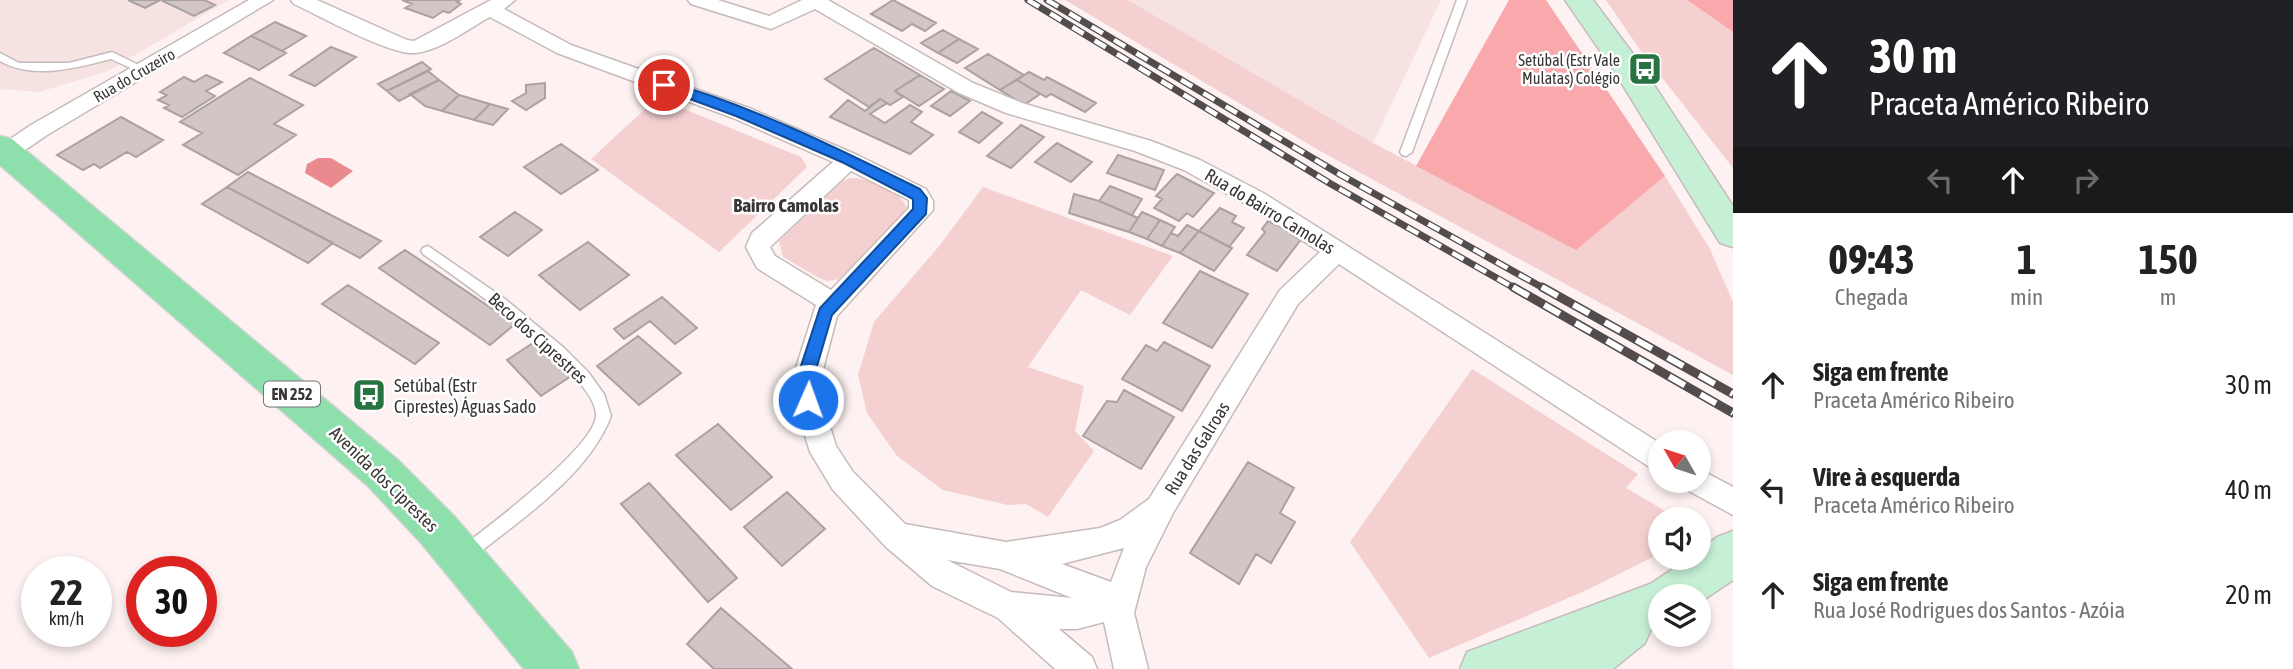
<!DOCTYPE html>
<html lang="pt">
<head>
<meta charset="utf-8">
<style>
  body { margin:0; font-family:"Asap Condensed",sans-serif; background:#f6f6f6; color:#222; height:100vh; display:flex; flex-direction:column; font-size:26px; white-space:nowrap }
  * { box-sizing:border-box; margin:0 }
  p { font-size:23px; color:#767676 }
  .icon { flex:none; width:38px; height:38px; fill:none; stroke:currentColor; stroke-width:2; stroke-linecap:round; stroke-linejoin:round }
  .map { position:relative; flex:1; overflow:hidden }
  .panel { display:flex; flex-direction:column; background:#fff; width:560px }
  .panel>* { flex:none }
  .top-card { background:#202124; color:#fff; overflow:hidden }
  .needle { width:46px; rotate:309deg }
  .fabs { position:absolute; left:1648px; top:430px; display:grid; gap:14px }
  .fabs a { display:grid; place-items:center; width:63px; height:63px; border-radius:50%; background:#fff; box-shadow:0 4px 10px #0003; font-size:35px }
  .speed { position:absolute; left:21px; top:556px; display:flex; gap:14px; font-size:35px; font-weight:700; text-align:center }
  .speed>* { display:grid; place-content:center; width:91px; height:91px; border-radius:50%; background:#fff; box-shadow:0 4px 10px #0003; line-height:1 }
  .speed small { font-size:18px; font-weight:400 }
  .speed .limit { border:10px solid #d22; background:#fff; color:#111 }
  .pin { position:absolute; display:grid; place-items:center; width:60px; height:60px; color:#fff; margin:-30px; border:4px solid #fff; border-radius:50%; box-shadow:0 2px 7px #0007 }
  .me { position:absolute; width:77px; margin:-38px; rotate:2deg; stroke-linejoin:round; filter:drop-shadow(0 0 5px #0008) }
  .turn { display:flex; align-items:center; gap:24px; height:147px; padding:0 21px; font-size:32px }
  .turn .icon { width:91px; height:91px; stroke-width:2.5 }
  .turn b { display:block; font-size:49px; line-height:60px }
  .lanes { display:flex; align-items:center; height:66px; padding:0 21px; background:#0003; justify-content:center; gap:35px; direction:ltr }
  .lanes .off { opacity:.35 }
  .eta { display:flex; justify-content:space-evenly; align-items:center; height:119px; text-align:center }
  .eta b { font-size:42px; font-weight:700; line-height:49px }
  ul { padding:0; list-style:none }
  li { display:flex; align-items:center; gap:21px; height:105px; padding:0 21px }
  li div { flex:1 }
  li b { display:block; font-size:26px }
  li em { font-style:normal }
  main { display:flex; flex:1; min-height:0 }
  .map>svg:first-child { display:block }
  .built { fill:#f7e2e2 }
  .green { fill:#f5d0d1 }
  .forest { fill:#f9a9ac }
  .water { fill:#ea8a8f }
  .building { fill:#d1c5c5; stroke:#aca1a1; stroke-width:2 }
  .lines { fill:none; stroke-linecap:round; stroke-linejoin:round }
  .service-casing { stroke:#c6bbbb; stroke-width:3 }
  .minor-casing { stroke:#c6bbbb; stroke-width:3 }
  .secondary-casing { stroke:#c6bbbb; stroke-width:3 }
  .primary-casing { stroke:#d4d3d3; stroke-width:3 }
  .service { fill:#fff; fill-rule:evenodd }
  .minor { fill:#fff; fill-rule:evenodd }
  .secondary { fill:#c6f0d5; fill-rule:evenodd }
  .primary { fill:#8de0ac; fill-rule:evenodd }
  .rail-far1-casing { stroke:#524c4c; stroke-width:7 }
  .rail-casing { stroke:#524c4c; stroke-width:9 }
  .rail-far1 { stroke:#fff; stroke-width:4.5; stroke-dasharray:13; stroke-linecap:butt }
  .rail { stroke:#fff; stroke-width:6; stroke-dasharray:18; stroke-linecap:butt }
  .route { fill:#1a73e8; stroke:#114b97; stroke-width:2 }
  .labels { text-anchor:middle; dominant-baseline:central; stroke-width:5; stroke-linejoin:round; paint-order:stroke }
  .far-poi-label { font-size:16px; fill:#3a3535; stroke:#fff; text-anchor:end }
  .far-street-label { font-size:16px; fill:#3a3535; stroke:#fff }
  .shield { fill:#fff; stroke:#757272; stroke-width:2 }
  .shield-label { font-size:16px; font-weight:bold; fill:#3a3535 }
  .street-label { font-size:18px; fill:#3a3535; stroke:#fff }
  .poi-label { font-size:18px; fill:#3a3535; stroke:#fff; text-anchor:start }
  .neighbourhood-label { font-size:19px; font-weight:bold; fill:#3a3535; stroke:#fff }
</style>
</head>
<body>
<main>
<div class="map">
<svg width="1733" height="669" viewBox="0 0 1733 669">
  <rect width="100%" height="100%" fill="#fdf1f1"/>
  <path class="built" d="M0 0H229L106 72 39 92 0 89Z
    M1128 0H1441L1373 143Z"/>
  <path class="green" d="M1065 0H1128L1373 143 1576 249 1665 176 1710 249 1733 302V375L1322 152Z
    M1606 0H1687L1733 32V168L1638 47Z
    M657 98 801 157 807 167 719 252 591 159Z
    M851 178C870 178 902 191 908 210L839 279 827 281 819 278 783 257 779 241 842 181Z
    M983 187 1173 256 1130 315 1081 290 1028 367 1084 386 1075 431 1094 451 1048 517 1026 504 1008 505 943 490 897 456 867 413 858 375 874 322 940 245Z
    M1472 369 1638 474 1626 488 1681 520H1661V553L1589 589 1429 658 1350 542Z"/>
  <path class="forest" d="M1509 0H1546L1665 176 1576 250 1416 166Z
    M1687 0H1733V32Z"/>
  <path class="water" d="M318 158H331L353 171 331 188 305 173 307 164Z"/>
  <path class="building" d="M128 0H160L145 8Z
    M161 0H204L215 5 194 16Z
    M402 0H460L457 2 461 4 449 13 443 11 433 18 405 8 412 4Z
    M893 0 936 23 925 31 912 24 902 31 871 14Z
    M275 22 306 36 282 51 251 36Z
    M943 30 959 39 938 53 921 43Z
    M251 36 282 51 286 53 259 70 224 53Z
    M959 39 978 49 957 63 938 53Z
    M331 47 356 57 315 86 290 75Z
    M874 48 920 75 895 91 903 97 890 105 880 99 869 107 825 79Z
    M988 54 1024 75 1000 90 965 68Z
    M422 62 431 69 387 91 378 84Z
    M428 71 439 80 399 101 387 91Z
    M1029 72 1044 80 1047 77 1096 103 1085 112 1051 94 1046 97 1017 80Z
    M206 75 222 82 206 91 215 96 182 117 164 108 169 105 158 100 167 95 160 92 184 77 194 82Z
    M920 75 944 89 919 106 895 91Z
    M250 78 303 105 274 124 296 135 238 175 183 145 202 133 180 122Z
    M439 80 459 95 442 111 425 106 410 94Z
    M1017 80 1040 94 1024 105 1000 90Z
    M545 83V98L526 110 512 101 526 93V85Z
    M951 91 970 101 950 116 931 106Z
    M459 95 490 104 474 120 442 111Z
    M880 99 887 103 870 114 885 123 910 105 922 112 911 122 933 135 910 154 830 117 848 100 865 111Z
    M490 104 508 109 493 125 474 120Z
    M982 112 1002 123 979 143 959 132Z
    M121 117 163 140 136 157 127 152 100 168 94 164 83 170 57 155Z
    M1021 125 1044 137 1011 168 987 156Z
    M1057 143 1092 162 1071 182 1035 162Z
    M561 144 598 170 561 194 524 167Z
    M1118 155 1164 170 1155 190 1107 173Z
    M248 172 381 241 360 258 227 187Z
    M1177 174 1214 193 1193 217 1187 213 1179 221 1154 208 1162 199 1156 196Z
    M1110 186 1142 199 1132 215 1099 201Z
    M227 187 333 243 308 263 202 204Z
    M1074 194 1099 201 1138 218 1129 232 1069 213Z
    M1220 208 1236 216 1232 222 1244 228 1229 247 1199 231Z
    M515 212 542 230 508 256 480 237Z
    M1142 212 1160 220 1147 239 1129 232Z
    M1160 220 1175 227 1162 246 1147 239Z
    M1268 221 1302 238 1277 271 1247 255 1265 232 1262 229Z
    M1187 225 1199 231 1180 253 1162 246 1171 233 1178 236Z
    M1199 231 1232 248 1214 271 1180 253Z
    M588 242 629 275 580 310 539 275Z
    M405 250 515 324 490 345 379 268Z
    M1200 271 1248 294 1212 348 1163 323Z
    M348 285 439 343 415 364 322 304Z
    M662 297 697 328 675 344 650 321 624 339 614 329Z
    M638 336 681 373 639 405 597 366Z
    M536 341 571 376 541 396 507 360Z
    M1164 342 1210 366 1182 411 1122 379 1146 345 1157 351Z
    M1124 390 1174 417 1141 469 1083 436 1107 401 1117 402Z
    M718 424 772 477 731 510 676 455Z
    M1248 462 1294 488 1280 513 1295 522 1271 563 1256 554 1239 584 1190 553Z
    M649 483 737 578 708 602 621 504Z
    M787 492 825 529 782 566 744 527Z
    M721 608 792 669H714L687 644Z"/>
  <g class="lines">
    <defs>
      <path id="service" d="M1457 0H1467L1412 152 1406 156 1402 155 1400 152Z
        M112 52 149 70 147 72H139L111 59C76 68 33 80 0 61V53L19 63H69Z
        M428 246 505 299 564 348 588 372 604 394 611 416C589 475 519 521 471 559L465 562 459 559 457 554 459 549C486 528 594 448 596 416 599 376 457 278 423 254L421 251 423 248Z"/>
      <path id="minor" d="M249 0H273L47 135 15 157 0 158V146L31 125Z
        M291 0H317L407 40 414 41 491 0H515L504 9 571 45 749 108 857 155 926 189 933 201V210L837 316 821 377 822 400 836 446 853 472 905 524 1006 542 1100 528 1120 520 1149 499 1280 290 1320 252 1249 206 1184 170 1135 151 1006 113 959 93 815 9 771 29 691 4 688 0H718L769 16 802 0H828L973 83 1022 103 1151 141 1200 160 1265 194 1661 444V471L1651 468 1339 264 1298 304 1173 513 1146 567 1134 613 1148 669H1114L1104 622 1077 629H1059L1092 657 1097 669H1055L998 618 932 586 886 547 833 490 810 452 794 400 793 377 816 305 757 268 746 247 752 233 833 162 733 118 557 53 490 17C468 29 441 50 416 53 391 56 320 16 294 4ZM851 171 909 200V208L831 290 775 256 770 247ZM1124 548 1111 582 1062 564ZM947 560 1000 569 1072 598 1011 592Z
        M1699 469 1733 487V515L1687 490 1682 481H1699Z"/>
      <path id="secondary" d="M1565 0H1593L1639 62 1733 206V247L1720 243 1614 71Z
        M1733 531V580L1699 603V597H1661V625L1651 629 1645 643 1613 669H1460L1467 652 1650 584 1690 558H1699V551L1717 537Z"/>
      <path id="primary" d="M0 136 12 139 398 460 454 516 572 652 579 669H524L422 544 368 486 0 165Z"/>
    </defs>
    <use href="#service" class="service-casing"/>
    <use href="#minor" class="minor-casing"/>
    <use href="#secondary" class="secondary-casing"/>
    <use href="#primary" class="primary-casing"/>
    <use href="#service" class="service"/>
    <use href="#minor" class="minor"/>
    <use href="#secondary" class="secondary"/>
    <use href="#primary" class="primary"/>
    <defs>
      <path id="rail-far1" d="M1028 0 1331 184 1516 289
        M1047 0 1341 175 1545 289"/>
      <path id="rail" d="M1513 287 1733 413
        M1542 287 1733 394"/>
    </defs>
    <use href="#rail-far1" class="rail-far1-casing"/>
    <use href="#rail" class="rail-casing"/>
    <use href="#rail-far1" class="rail-far1"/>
    <use href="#rail" class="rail"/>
  </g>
  <path class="route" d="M664 81C751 105 839 149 920 189L927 198 926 214 832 315 817 366 814 405H802L800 400 801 366 820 308 913 209V199L844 163 736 116 660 88V82Z"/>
  <defs>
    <symbol id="bus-square" viewBox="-11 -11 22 22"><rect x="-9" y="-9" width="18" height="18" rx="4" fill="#287342" stroke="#fff"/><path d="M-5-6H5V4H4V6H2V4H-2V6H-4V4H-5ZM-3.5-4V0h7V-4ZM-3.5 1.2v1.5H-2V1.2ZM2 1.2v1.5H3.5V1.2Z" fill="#fff"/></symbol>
  </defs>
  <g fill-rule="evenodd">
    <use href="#bus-square" x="1626" y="50" width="38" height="38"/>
    <use href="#bus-square" x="350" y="376" width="38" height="38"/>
  </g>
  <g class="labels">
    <g class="far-poi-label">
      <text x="1620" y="60">Setúbal (Estr Vale<tspan x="1620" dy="18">Mulatas) Colégio</tspan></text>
    </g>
    <g class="far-street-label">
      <text transform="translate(134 75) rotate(-30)">Rua do Cruzeiro</text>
    </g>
    <rect class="shield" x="264" y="381.5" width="56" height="25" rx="5"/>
    <g class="shield-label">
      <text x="292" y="394">EN 252</text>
    </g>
    <g class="street-label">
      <text transform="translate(1270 211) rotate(31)">Rua do Bairro Camolas</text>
      <text transform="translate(538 338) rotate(42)">Beco dos Ciprestres</text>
      <text transform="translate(1197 448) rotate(-58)">Rua das Galroas</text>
      <text transform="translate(384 479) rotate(44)">Avenida dos Ciprestes</text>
    </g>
    <g class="poi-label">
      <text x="394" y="385">Setúbal (Estr<tspan x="394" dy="21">Ciprestes) Águas Sado</tspan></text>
    </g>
    <g class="neighbourhood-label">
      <text x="786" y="205">Bairro Camolas</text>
    </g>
  </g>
</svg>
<div class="fabs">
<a><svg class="needle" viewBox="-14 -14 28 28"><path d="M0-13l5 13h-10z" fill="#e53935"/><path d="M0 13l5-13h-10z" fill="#767676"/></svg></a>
<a><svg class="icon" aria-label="sound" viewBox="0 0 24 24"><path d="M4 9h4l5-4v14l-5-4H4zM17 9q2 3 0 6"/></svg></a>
<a><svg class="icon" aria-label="layers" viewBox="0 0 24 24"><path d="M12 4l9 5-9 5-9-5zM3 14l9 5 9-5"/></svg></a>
</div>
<div class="speed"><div>22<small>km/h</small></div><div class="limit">30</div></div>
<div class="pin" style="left:664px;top:85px;background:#d93025"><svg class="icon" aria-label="arrive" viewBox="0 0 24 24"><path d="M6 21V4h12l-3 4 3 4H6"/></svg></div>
<svg class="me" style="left:808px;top:400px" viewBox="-20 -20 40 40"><circle r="17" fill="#1a73e8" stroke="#fff" stroke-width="3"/><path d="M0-11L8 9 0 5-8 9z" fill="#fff"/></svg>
</div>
<section class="panel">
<div class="top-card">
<div class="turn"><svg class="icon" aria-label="ahead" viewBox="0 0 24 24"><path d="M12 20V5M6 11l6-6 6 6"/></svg><div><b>30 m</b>Praceta Américo Ribeiro</div></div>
<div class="lanes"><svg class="icon off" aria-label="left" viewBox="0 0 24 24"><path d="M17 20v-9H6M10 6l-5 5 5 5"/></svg><svg class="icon" aria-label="ahead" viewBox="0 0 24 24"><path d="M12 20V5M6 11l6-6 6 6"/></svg><svg class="icon off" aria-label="right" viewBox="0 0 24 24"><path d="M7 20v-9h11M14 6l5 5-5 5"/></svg></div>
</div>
<div class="eta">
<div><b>09:43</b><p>Chegada</p></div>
<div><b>1</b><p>min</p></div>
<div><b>150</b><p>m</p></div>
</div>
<ul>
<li><svg class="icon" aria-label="ahead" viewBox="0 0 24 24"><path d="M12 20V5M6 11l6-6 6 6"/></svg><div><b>Siga em frente</b><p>Praceta Américo Ribeiro</p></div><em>30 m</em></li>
<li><svg class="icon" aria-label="left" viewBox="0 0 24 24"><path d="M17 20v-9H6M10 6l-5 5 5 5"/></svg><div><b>Vire à esquerda</b><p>Praceta Américo Ribeiro</p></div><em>40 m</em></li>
<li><svg class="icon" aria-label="ahead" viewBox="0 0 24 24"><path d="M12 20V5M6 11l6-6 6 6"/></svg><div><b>Siga em frente</b><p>Rua José Rodrigues dos Santos - Azóia</p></div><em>20 m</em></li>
</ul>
</section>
</main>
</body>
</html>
